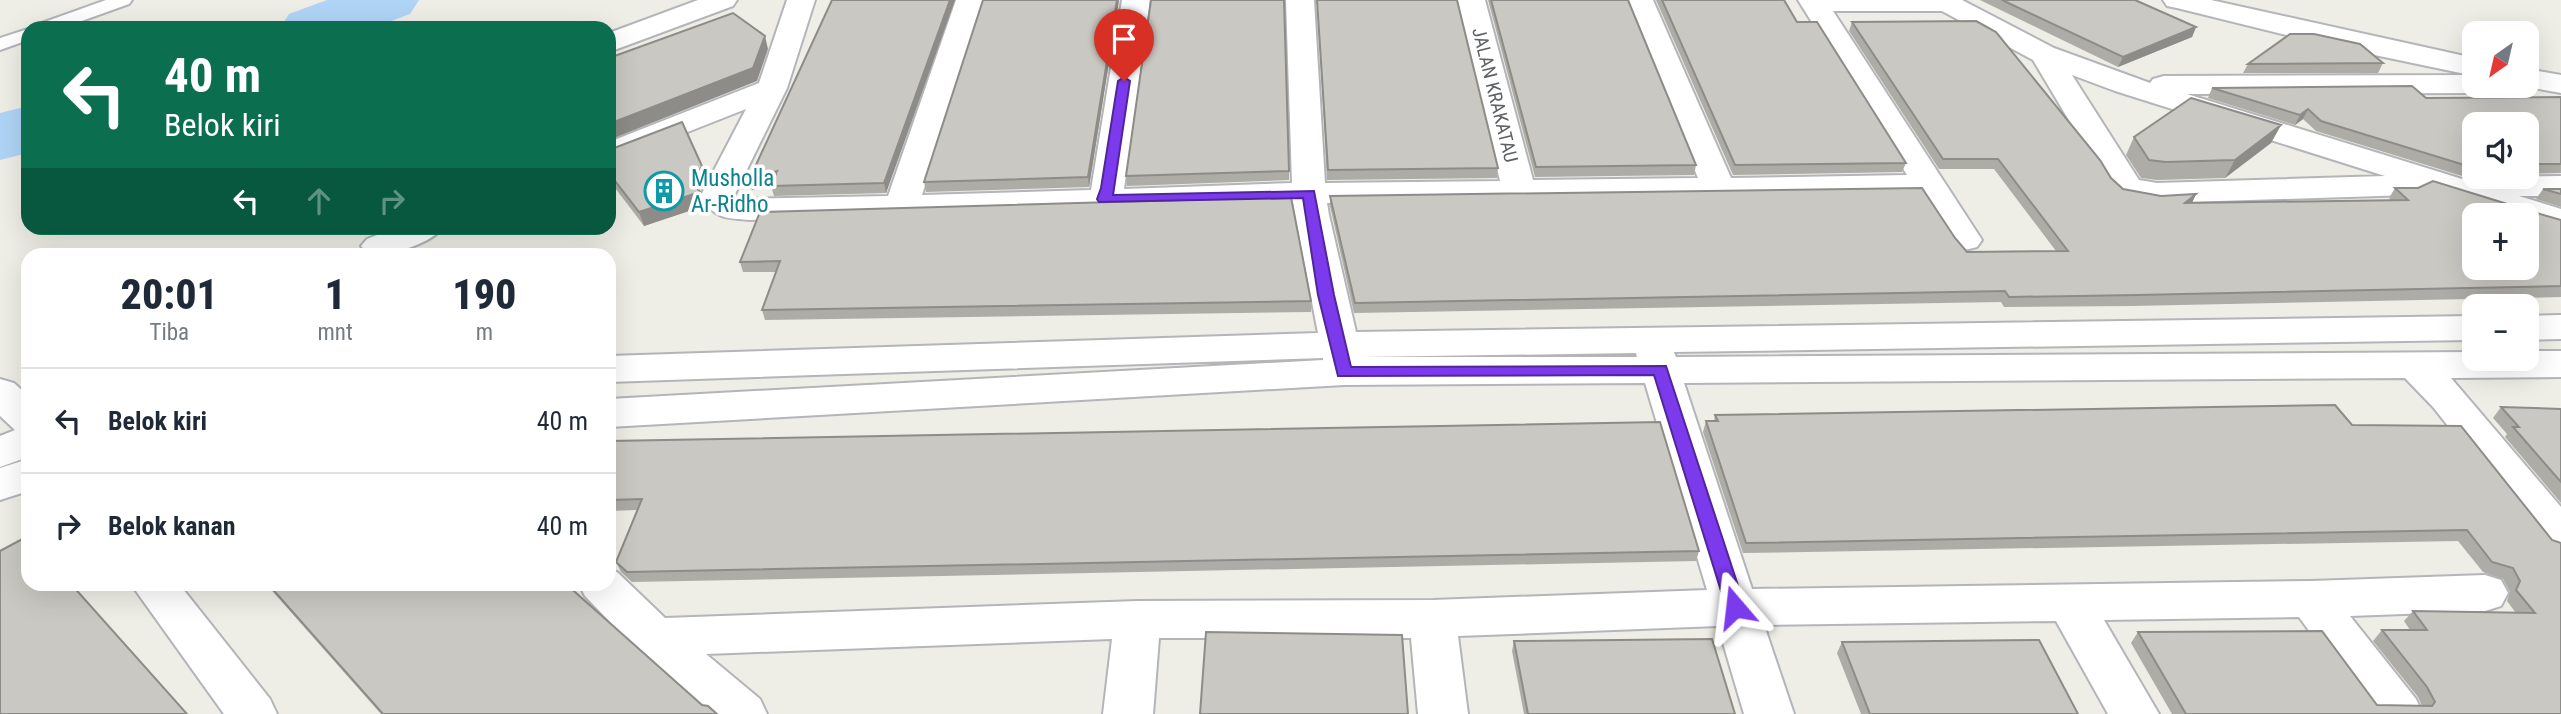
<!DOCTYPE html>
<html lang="id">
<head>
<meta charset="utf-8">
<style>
  body { margin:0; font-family:"Roboto Condensed",sans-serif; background:#f6f6f7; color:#1f2937; height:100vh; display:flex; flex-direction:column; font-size:26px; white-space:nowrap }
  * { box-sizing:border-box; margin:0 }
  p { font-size:23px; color:#747a83 }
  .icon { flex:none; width:38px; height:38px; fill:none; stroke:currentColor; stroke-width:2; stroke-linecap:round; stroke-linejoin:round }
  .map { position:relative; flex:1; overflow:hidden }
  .sheet { position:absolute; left:21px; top:248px; width:595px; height:343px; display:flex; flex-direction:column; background:#fff; border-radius:21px; box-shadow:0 7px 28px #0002 }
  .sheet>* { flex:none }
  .top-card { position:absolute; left:21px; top:21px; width:595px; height:214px; border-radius:21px; box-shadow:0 7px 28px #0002; background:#0b6e4f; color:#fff; overflow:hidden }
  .needle { width:46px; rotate:214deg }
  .buttons { position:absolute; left:2462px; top:21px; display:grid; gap:14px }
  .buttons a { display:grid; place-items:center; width:77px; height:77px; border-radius:14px; background:#fff; box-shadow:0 7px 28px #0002; font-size:35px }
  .pin { position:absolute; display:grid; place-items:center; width:60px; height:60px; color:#fff; margin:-72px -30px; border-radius:50% 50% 50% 0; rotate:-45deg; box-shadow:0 0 7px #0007 }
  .pin .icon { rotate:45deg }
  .me { position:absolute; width:77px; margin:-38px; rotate:343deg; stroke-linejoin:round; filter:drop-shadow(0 0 5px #0008) }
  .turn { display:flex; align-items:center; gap:24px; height:147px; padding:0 28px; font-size:32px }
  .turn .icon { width:91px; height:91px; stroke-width:2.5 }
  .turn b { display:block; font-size:49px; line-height:60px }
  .lanes { display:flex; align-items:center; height:66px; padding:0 28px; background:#0003; justify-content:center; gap:35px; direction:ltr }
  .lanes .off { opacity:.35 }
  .eta { display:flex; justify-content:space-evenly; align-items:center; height:119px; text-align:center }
  .eta b { font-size:42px; font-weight:800; line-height:49px }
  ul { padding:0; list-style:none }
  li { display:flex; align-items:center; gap:21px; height:105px; padding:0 28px; border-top:2px solid #e0e1e3 }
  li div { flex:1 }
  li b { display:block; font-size:26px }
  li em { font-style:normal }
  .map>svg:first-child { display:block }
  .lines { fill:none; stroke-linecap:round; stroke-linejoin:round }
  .river { fill:#afd4f5; fill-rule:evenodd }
  .service-casing { stroke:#b3b5b9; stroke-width:4 }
  .minor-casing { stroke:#b3b5b9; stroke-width:4 }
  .service { fill:#fff; fill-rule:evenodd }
  .minor { fill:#fff; fill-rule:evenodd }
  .wall { fill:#aeaca7 }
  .shaded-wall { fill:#8d8c88 }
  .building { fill:#cac8c2; stroke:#8d8c88; stroke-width:2; fill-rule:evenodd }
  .route { fill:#7c3aed; stroke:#51269a; stroke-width:2 }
  .labels { text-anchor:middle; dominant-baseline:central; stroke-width:7; stroke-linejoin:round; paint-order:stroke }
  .far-street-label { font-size:19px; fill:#5e6064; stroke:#fff }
  .culture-label { font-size:23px; fill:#0d838f; stroke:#fff; text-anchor:start }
</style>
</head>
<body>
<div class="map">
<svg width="2561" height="714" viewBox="0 0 2561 714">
  <rect width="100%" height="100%" fill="#eeede6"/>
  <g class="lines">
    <path class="river" d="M327 0H419L410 14 373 28H280L289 14Z
      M28 106V153L0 160V113Z"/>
    <defs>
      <path id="service" d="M106 0H132L129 4 62 28H36L39 24Z
        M28 29V40L0 50V38Z"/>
      <path id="minor" d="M698 0H737L733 6 609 52V33Z
        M787 0H815L787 88 734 196 737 199 888 196 956 0H984L922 195 1091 190 1122 0H1150L1124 189 1292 183 1286 0H1314L1325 183 1500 181 1457 0H1485L1533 180 1698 178 1625 0H1653L1731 178 1907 175 1798 0H1962L2054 48 2150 83 2153 79 2164 76 2470 75 2322 44 2177 8 2167 6 2163 0H2211L2474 58V86H2488L2485 90 2474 93 2187 94 2475 183 2486 177 2561 176V196H2519L2561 209V230L2527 220V215H2511L2425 188 2423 192 2411 195 2157 203 2119 196 2108 186 2033 60 1942 11H1833L1982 240 1977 247 1965 250 1953 247 1920 195 1327 203 1329 215 1356 332 2474 316V340L1674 352 1676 357 2474 352V359H2527V351H2561V377L2451 378 2561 507V554L2545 549 2433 407 2405 378 1684 383 1752 589 2311 581 2485 575 2501 580 2508 593 2501 606 2485 611 2350 616 2416 699 2423 714H2370L2299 617 2104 620 2159 714H2108L2056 621 1764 625 1794 714H1744L1718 626 1458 636 1468 714H1418L1411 638H1159L1153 714H1103L1112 639 706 654 760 699 767 714H708L637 650 585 596 579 584H609V569L617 572 665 618 1137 601 1433 600 1707 590 1645 383 1344 385 609 427V399L1323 360V358L609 382V356L1318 333 1293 204 750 220C725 218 716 219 700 197L746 109 609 163V142L759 83ZM2072 75 2115 91 2385 176 2157 183 2139 180ZM1636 353 1637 357H1361Z
        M2527 69 2561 75V93L2522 86H2527Z
        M395 228H442C431 244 385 258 367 253L361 246 367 239Z
        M2561 315V339L2527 340V316Z
        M0 379 14 383 28 396V457L0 467V436L15 430 0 416Z
        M28 459V491L0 500V468Z
        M131 584H179L270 699 277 714H224Z"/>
    </defs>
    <use href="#service" class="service-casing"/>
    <use href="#minor" class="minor-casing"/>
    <use href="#service" class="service"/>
    <use href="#minor" class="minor"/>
  </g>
  <path class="wall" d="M832 0H955L886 193 774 196 771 186 772 184 752 190 749 180Z
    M1119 0 1089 187 926 192 924 182Z
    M1317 0H1457L1498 168 1497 178 1327 180Z
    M1488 0H1627L1696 165 1694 175 1535 177Z
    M1656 0H1784L1797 22 1906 163 1902 172 1733 175Z
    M1980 0H2135L2196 27 2192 37 2118 67Z
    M1852 22 2111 178 2123 189 2161 196 2196 194 2192 203 2391 200 2389 198 2395 188 2533 212 2561 220V297L2132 306 2004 307 2001 302 1354 313 1330 206V196L1955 238 1967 252 2056 251 1994 169H1939L1849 31Z
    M2383 63 2378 73H2243L2248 64Z
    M2212 88 2426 98 2561 97V173L2527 174V124H2474V177H2481L2475 180 2316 131 2303 119 2295 125 2208 98Z
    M2281 125 2271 143 2225 178 2157 180 2141 178 2126 155 2134 137Z
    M609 150 702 166 706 180 699 192 704 206 644 226 609 180Z
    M1289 171V180L1127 186 1126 176Z
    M2543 189H2561V207L2536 199Z
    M760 212 1311 301V312L765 320 762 310 776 272H743L740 262Z
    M2501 407 2561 409V503L2505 437 2507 434 2493 418Z
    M1715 415 2352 425 2552 540 2561 714H2172L2131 643 2138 632 2377 705 2422 706 2418 697 2373 641 2382 630H2410L2404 621 2413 611 2516 613 2507 601 2510 592 2503 579 2483 572 2458 541 1743 553 1703 432 1706 421H1714Z
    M609 441 1699 551 1696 561 632 582 621 572 616 562 637 510 609 511Z
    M266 584H566L702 705 717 714H381Z
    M1514 641 1735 714H1524L1512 651Z
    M1842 642 2078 714H1861L1837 653Z"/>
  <path class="shaded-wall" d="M950 0H955L886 193 884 183Z
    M1117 0H1119L1089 187 1088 177Z
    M2196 27 2192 37 2118 67 2123 57Z
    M765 36 768 49 757 81 609 140V124Z
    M2308 109 2303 119 2295 125 2300 115Z
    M2281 125 2271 143 2225 178 2235 160Z
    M702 166 706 180 699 192 704 206 644 226 639 212 693 182Z
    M777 171 780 181 752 190 749 180Z
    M2196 194 2191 205 2185 203Z"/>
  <path class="building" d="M832 0H950L884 183 771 186 777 171 749 180Z
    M983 0H1117L1088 177 924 182Z
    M1151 0H1284L1289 171 1126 176Z
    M1317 0H1457L1498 168 1328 170Z
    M1491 0H1628L1696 165 1536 167Z
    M1662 0H1784L1797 22H1817L1906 163 1735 165Z
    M2002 0H2135L2196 27 2123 57Z
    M733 13 765 36 753 68 609 124V58Z
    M1976 21 1996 32 2100 160 2111 178 2123 189 2161 196 2196 194 2185 203 2408 200 2395 188H2418L2433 181 2517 207 2531 208 2533 212 2561 220V286L2137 295 2009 297 2005 291 1355 303 1330 196 1922 188 1955 238 1967 252 2068 251 1998 159H1943L1852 22ZM2474 215H2527V268H2474Z
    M2290 34H2314L2360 44 2383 63 2248 64Z
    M2412 86 2426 98 2561 97V164H2527V124H2474V168L2321 121 2308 109 2300 115 2212 88Z
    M2191 98 2281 125 2235 160 2166 162 2149 160 2134 137Z
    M682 122 702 166 693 182 700 192 639 212 609 173V150Z
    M2543 189H2561V194Z
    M1291 197 1311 301 762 310 780 261 740 262 760 212Z
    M2335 405 2352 425 2461 426 2552 540 2561 543V714H2186L2138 632 2322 631 2377 705 2432 706 2435 702 2427 687 2382 630H2427L2413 611 2535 613 2516 590 2520 581 2513 568 2492 562 2467 530 1746 543 1706 421H1718L1715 415Z
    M2501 407 2561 409V482L2513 427H2519Z
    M1660 422 1699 551 627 572 616 562 642 499 609 500V441Z
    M28 536V584H71L187 714H0V551Z
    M268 584H566L702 705 708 706 717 714H383Z
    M1206 632 1402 635 1408 714H1200Z
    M1712 639 1735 714H1528L1514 641Z
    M2039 640 2078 714H1870L1842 642Z"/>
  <path class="route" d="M1124 77 1130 81 1113 195 1314 191 1334 295 1351 367 1666 366 1745 607 1742 612 1735 614 1729 612 1726 607 1654 375 1338 376 1318 295 1303 198 1099 202 1097 199 1101 188 1118 81Z"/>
  <defs>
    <symbol id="building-ring" viewBox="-11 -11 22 22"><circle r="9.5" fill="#fff" stroke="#0f9aa8" stroke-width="1.5"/><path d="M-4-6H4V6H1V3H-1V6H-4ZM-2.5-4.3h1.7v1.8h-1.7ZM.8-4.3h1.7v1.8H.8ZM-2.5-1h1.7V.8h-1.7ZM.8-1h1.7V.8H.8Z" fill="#0f9aa8"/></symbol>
  </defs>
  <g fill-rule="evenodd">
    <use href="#building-ring" x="642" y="169" width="44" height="44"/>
  </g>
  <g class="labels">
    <g class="far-street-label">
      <text transform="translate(1495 95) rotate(76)">JALAN KRAKATAU</text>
    </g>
    <g class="culture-label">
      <text x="691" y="178">Musholla<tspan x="691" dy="26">Ar-Ridho</tspan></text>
    </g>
  </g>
</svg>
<div class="buttons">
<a><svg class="needle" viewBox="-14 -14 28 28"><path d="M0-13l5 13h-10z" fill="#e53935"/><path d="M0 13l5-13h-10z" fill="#747a83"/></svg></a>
<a><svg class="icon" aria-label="sound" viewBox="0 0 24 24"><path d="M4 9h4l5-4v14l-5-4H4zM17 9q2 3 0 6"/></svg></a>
<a>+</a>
<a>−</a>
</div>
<div class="pin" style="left:1124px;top:81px;background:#d93025"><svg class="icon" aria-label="arrive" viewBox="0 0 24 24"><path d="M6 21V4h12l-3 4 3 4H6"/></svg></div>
<svg class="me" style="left:1735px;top:607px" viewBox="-20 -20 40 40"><path d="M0-17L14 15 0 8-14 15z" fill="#7c3aed" stroke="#fff" stroke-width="4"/></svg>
<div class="top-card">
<div class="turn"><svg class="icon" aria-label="left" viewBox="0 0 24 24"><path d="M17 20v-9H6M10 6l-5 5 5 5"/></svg><div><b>40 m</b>Belok kiri</div></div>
<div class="lanes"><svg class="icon" aria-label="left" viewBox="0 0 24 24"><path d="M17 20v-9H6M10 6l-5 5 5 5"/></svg><svg class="icon off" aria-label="ahead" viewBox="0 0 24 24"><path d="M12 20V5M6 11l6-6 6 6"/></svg><svg class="icon off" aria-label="right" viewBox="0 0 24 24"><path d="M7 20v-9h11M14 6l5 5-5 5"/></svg></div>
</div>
<section class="sheet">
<div class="eta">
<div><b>20:01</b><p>Tiba</p></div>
<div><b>1</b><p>mnt</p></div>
<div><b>190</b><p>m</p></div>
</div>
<ul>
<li><svg class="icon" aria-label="left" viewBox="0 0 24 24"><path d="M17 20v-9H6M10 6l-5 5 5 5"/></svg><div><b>Belok kiri</b></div><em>40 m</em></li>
<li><svg class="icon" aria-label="right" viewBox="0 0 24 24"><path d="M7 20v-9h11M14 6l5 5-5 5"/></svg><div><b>Belok kanan</b></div><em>40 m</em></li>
</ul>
</section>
</div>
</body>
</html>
